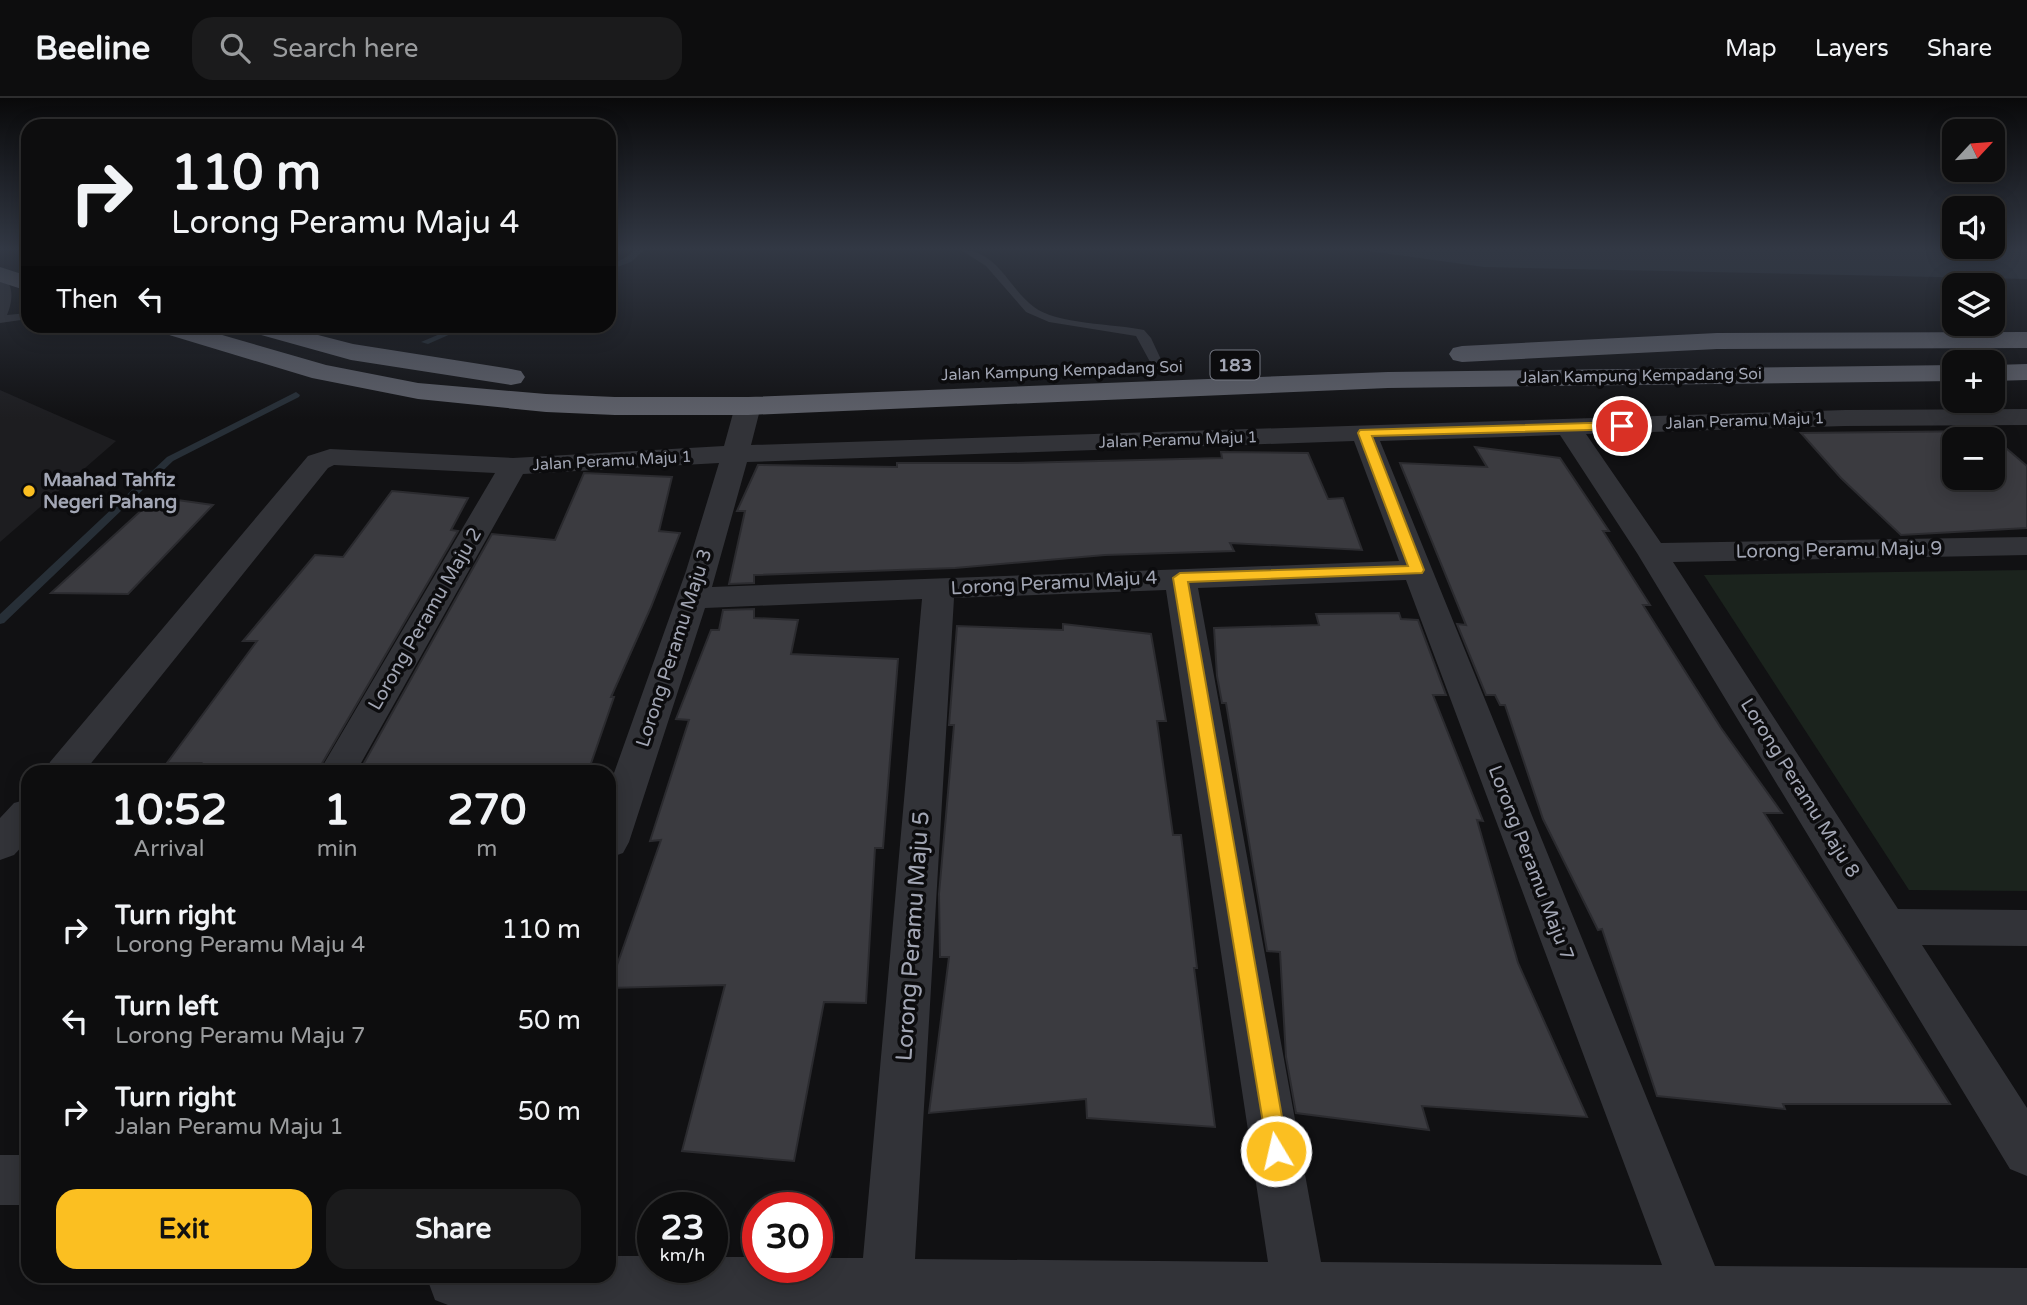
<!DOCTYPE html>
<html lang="en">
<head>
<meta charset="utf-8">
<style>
  body { margin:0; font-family:"Varela Round",sans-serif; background:#1b1b1c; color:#f1f3f6; height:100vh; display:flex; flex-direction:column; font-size:26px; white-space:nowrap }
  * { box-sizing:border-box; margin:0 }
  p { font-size:23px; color:#9a9c9e }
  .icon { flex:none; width:38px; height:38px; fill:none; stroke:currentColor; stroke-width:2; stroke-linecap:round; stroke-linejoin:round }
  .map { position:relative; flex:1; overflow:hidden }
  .side { position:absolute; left:21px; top:667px; width:595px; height:518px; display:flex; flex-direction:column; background:#0d0d0e; border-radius:21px; box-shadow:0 4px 18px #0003,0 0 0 2px #2d2d2e }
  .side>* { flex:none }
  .top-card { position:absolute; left:21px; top:21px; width:595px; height:214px; border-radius:21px; box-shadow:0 4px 18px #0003,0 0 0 2px #2d2d2e; background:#0d0d0e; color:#f1f3f6; overflow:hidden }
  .needle { width:46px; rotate:64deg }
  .fabs { position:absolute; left:1942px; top:21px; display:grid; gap:14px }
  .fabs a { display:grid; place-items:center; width:63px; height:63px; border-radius:14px; background:#0d0d0e; box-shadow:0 4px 18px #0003,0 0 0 2px #2d2d2e; font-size:35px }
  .speed { position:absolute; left:637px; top:1094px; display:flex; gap:14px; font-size:35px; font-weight:700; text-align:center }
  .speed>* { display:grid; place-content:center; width:91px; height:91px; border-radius:50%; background:#0d0d0e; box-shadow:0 4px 18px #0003,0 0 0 2px #2d2d2e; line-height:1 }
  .speed small { font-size:18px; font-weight:400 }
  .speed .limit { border:10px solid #d22; background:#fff; color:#111 }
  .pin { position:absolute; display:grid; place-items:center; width:60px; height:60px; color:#fff; margin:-30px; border:4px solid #fff; border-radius:50%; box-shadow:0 2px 7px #0007 }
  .me { position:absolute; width:77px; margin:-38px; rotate:351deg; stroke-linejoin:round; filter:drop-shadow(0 0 5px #0008) }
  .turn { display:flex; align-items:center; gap:24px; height:147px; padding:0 35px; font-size:32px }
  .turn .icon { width:91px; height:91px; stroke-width:2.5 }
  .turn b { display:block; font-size:49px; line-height:60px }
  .then { display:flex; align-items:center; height:66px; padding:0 35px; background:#0003; gap:14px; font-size:26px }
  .eta { display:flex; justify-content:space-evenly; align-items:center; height:119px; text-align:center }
  .eta b { font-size:42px; font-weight:700; line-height:49px }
  .cta { display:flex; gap:14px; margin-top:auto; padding:14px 35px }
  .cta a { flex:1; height:80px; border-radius:21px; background:#fbbf21; color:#111; font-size:28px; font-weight:700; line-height:80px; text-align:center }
  .cta a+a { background:#1b1b1c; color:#f1f3f6 }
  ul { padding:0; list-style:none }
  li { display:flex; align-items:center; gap:21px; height:91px; padding:0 35px }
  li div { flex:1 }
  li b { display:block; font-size:26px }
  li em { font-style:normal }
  header { display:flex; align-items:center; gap:42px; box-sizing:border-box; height:98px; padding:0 35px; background:#0d0d0e; border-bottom:2px solid #2d2d2e }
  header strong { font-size:33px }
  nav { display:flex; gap:38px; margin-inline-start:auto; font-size:24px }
  .search { width:490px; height:63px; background:#1b1b1c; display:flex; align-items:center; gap:18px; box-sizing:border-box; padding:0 24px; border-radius:21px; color:#9a9c9e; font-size:26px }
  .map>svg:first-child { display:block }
  .built { fill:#1d1d20 }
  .green { fill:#1b231d }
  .water { fill:#272f37 }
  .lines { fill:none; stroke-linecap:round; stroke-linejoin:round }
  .stream { fill:#272f37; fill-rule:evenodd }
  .building { fill:#3b3b40; stroke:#2b2b2f; stroke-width:2; fill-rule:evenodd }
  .lane { fill:#323338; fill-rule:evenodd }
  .street { fill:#323338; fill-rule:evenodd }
  .highway { fill:#5e6069; fill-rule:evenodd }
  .route { fill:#fbbf21; stroke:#a37c15; stroke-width:2 }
  .poi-dot { fill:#fbbf21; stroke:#0c0c0e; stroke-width:2.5 }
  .labels { text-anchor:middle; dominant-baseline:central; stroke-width:7; stroke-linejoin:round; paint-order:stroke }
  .far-street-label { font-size:16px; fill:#a2a6b4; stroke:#0c0c0e }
  .shield { fill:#0c0c0e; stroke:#757882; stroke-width:2 }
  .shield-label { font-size:18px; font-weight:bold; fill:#a2a6b4 }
  .poi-label { font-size:19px; font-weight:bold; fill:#a2a6b4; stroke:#0c0c0e; text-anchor:start }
  .street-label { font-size:19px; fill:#a2a6b4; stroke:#0c0c0e }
  .near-street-label { font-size:23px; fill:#a2a6b4; stroke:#0c0c0e }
</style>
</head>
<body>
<header>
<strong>Beeline</strong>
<div class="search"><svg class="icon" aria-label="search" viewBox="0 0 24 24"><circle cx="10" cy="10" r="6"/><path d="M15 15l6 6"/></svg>Search here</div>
<nav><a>Map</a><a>Layers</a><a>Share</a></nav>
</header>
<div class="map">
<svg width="2027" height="1207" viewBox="0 0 2027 1207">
  <rect width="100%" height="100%" fill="#111113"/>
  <path class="built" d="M0 292 116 343 0 444Z"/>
  <path class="green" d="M2027 472V793L1909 792 1704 477Z"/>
  <path class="water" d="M1362 152H2027V181L1484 169Z"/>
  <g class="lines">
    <path class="stream" d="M635 152H644L631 164 609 172V167L625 160Z
      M459 228H469L428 246 421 244Z
      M296 294 300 297 299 299 173 363 4 525 0 526V516L167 359Z"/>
  </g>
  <path class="building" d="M1986 333 2027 368V430L1901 437 1841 380 1801 335ZM1955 341H1993V380H1955Z
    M1475 349 1560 360 1609 433H1603L1650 507H1643L1721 630 1782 715H1764L1950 1006H1783L1785 1011 1657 998 1602 831 1598 832 1543 721 1505 607H1500L1495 597H1486L1457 526 1466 527 1400 365 1487 369Z
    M1221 354 1308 355 1328 401 1343 400 1362 452 1230 445 1234 453 1105 457 955 470 754 477V485L729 486 745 413H737L758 367 897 369V365H1013L1222 360Z
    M584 375 672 379 659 433 680 435 651 509 611 599H614L588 674H359L492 436 555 442Z
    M392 393 468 400 451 432 458 433 317 674H195L201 665H167L257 543H243L315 457 343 459Z
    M156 399 213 407 128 496 51 495Z
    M754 511V520L798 522 791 556 898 561 883 750H875L866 905 824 904 794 1063 682 1053 725 887 609 890 661 742 650 743 689 622 676 621 711 532H719L723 512Z
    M1399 515 1401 521 1418 522 1446 597H1433L1483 723 1477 722 1518 865 1587 1019 1422 1008 1429 1032 1296 1015 1286 959 1280 854 1267 853 1226 605H1222L1217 578 1214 530 1319 527 1316 516Z
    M1063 526 1151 536 1166 623H1157L1173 737H1181L1197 870H1194L1215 1029 1087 1020 1086 1001 929 1015 949 859H940L939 796 954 627H949L957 528 1063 532Z"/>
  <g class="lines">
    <path class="lane" d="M961 152C998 152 1008 190 1034 209 1055 226 1116 226 1144 232L1151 240 1165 270 1163 273H1155L1136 238 1049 224 1026 214 986 168Z
      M0 177C15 186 13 202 7 217L28 215V221L0 225Z"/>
    <path class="street" d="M748 300 757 303 761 308 751 347 1845 312 2027 311V327L1845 328 1586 336 1661 445 2027 439V457L1673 464 1898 811 2027 812V848L1922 847 2027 1010V1078L2010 1071 1637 455 1560 337 1380 343 1715 1168 2027 1170V1207H448L435 1202 428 1183 430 1178H609V1158H653V1169H712V1159H758V1169H817V1160H863L922 501 705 510 629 744 623 755 609 760V689L686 473 719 365 523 376 356 674H319L495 375 334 367 328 370 84 674H45L50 664 308 358 330 351 513 360 724 348 735 308 739 303ZM1354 343 1399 463 712 489 747 364ZM1406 482 1662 1167 1321 1164 1198 490ZM1166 492 1268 1164 915 1161 954 500Z
      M28 701V742L14 757 0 762V720L14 705Z
      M0 1057H28V1107H0Z"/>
    <path class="highway" d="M0 169 28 178V193L0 184Z
      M152 228H191L326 267 418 285 546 296 615 299H748L1388 274 1955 267V283L1388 290 748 317H615L546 314 418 301 312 280 156 233Z
      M243 228H283L353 246 511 271 521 273 525 279 521 285 511 287 351 262 247 233Z
      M2027 234V250L1717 251 1462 264 1453 262 1449 256 1453 250 1462 248 1717 235Z
      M2027 266V282L1993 283V267Z"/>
  </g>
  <linearGradient id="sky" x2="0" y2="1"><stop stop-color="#09090a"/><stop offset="0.47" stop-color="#323844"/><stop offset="1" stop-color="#323844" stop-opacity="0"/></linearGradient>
  <rect width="2027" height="321" fill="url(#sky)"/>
  <path class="route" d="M1622 324 1628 328 1626 331 1372 338 1424 472 1422 475 1188 484 1288 1053 1284 1061 1276 1064 1269 1061 1173 480 1180 475 1408 468 1358 335 1360 332Z"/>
  <circle class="poi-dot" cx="29" cy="393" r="7"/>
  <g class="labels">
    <g class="far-street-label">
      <text transform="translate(1062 273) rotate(-2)">Jalan Kampung Kempadang Soi</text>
      <text transform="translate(1641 278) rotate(-1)">Jalan Kampung Kempadang Soi</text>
      <text transform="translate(1745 323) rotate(-2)">Jalan Peramu Maju 1</text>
      <text transform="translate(1178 342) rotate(-2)">Jalan Peramu Maju 1</text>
      <text transform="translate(612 363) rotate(-3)">Jalan Peramu Maju 1</text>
    </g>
    <rect class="shield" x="1210.5" y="252.5" width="49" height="29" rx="5"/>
    <g class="shield-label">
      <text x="1235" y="267">183</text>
    </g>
    <g class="poi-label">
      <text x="43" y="382">Maahad Tahfiz<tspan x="43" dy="22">Negeri Pahang</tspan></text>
    </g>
    <g class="street-label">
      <text transform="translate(1839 452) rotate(-1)">Lorong Peramu Maju 9</text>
      <text transform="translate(1054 485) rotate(-3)">Lorong Peramu Maju 4</text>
      <text transform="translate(425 521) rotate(-60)">Lorong Peramu Maju 2</text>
      <text transform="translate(674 550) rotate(-72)">Lorong Peramu Maju 3</text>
      <text transform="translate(1800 690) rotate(58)">Lorong Peramu Maju 8</text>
      <text transform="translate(1531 765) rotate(69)">Lorong Peramu Maju 7</text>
    </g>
    <g class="near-street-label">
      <text transform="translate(913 838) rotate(-86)">Lorong Peramu Maju 5</text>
    </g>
  </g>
</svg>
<div class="fabs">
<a><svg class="needle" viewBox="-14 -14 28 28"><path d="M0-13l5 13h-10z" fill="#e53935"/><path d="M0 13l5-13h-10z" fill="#9a9c9e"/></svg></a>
<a><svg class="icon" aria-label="sound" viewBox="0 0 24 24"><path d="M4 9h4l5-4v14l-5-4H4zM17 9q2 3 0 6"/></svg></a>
<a><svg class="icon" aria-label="layers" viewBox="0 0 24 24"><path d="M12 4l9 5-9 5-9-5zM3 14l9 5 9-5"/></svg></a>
<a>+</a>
<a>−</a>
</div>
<div class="speed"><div>23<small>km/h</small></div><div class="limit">30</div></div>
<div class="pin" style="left:1622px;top:328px;background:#d93025"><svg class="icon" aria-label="arrive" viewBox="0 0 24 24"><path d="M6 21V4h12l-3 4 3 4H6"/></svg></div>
<svg class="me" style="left:1276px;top:1053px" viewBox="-20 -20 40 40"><circle r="17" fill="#fbbf21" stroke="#fff" stroke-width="3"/><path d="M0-11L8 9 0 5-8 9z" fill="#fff"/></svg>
<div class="top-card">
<div class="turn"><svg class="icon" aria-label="right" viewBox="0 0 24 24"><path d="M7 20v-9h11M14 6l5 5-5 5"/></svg><div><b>110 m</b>Lorong Peramu Maju 4</div></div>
<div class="then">Then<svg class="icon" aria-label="left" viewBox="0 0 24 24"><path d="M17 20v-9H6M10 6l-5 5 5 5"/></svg></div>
</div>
<section class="side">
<div class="eta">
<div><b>10:52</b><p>Arrival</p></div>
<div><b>1</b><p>min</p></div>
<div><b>270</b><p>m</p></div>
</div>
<ul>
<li><svg class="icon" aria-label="right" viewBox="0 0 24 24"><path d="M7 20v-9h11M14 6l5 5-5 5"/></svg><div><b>Turn right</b><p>Lorong Peramu Maju 4</p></div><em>110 m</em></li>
<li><svg class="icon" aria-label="left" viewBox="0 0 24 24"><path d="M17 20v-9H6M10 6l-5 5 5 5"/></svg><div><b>Turn left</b><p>Lorong Peramu Maju 7</p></div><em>50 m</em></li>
<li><svg class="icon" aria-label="right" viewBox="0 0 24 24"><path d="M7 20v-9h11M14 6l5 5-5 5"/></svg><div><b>Turn right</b><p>Jalan Peramu Maju 1</p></div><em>50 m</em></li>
</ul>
<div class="cta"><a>Exit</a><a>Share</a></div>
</section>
</div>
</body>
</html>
